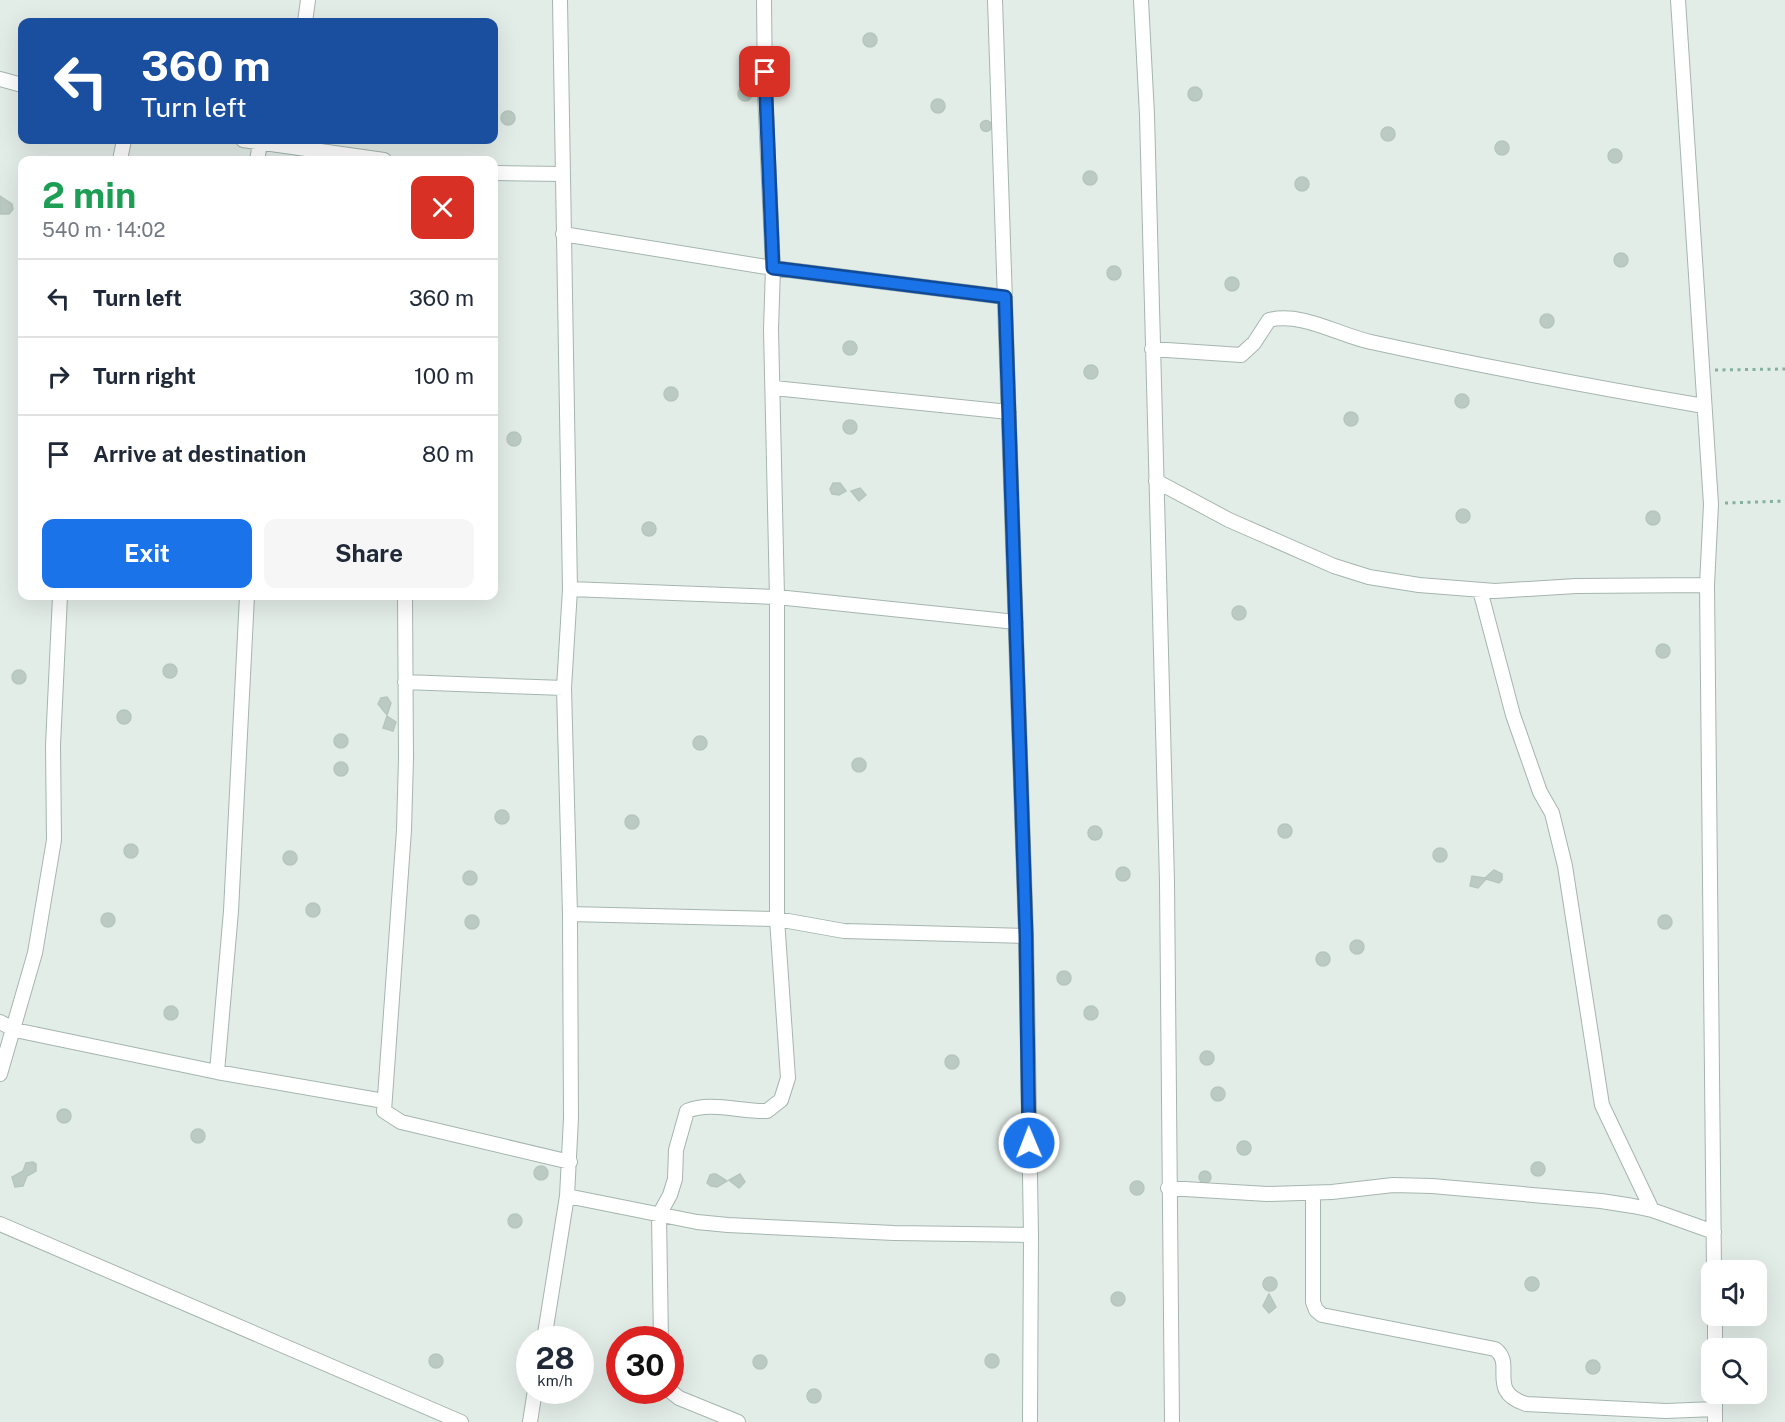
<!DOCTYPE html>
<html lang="en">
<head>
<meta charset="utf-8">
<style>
  body { margin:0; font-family:"Public Sans",sans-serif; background:#f6f6f7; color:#1f2937; height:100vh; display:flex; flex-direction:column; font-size:22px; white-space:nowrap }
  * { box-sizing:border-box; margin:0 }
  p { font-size:20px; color:#747a83 }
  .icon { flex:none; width:33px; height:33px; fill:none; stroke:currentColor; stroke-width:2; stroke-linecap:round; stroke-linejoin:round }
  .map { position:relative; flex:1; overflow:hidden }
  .drawer { position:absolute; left:18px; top:156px; width:480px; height:444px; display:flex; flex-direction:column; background:#fff; border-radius:12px; box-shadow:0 6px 24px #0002 }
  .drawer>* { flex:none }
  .guide { position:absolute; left:18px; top:18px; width:480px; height:126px; border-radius:12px; box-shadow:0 6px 24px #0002; background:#1a4fa0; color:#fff; overflow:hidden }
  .fabs { position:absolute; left:1701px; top:1260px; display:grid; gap:12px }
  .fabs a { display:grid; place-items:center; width:66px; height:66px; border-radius:12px; background:#fff; box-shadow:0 6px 24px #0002; font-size:30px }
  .speed { position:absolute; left:516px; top:1326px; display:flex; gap:12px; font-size:30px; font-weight:700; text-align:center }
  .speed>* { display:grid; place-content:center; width:78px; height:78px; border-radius:50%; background:#fff; box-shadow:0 6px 24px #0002; line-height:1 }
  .speed small { font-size:15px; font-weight:400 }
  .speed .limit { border:9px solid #d22; background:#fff; color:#111 }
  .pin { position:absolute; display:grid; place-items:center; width:51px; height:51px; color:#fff; margin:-26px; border-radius:12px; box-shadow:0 3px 9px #0006 }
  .me { position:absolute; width:66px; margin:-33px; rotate:359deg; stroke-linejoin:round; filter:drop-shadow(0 0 4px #0008) }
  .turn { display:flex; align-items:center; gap:21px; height:126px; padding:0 24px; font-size:27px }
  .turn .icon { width:78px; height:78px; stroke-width:2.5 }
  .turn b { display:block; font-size:42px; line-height:51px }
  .round { display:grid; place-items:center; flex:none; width:63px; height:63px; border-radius:12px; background:#f6f6f7 }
  .overview { display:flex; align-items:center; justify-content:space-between; height:102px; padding:0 24px }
  h1 { font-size:36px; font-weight:700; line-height:45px; color:#1e9e55 }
  .primary-button { display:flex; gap:12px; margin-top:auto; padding:12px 24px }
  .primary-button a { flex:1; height:69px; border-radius:12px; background:#1a73e8; color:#fff; font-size:24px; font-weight:700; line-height:69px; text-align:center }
  .primary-button a+a { background:#f6f6f7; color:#1f2937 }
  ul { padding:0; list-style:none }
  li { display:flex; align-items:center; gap:18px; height:78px; padding:0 24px; border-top:2px solid #e0e1e3 }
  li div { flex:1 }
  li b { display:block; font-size:22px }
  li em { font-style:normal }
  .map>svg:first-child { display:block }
  .building { fill:#bbcbc3; stroke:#b5c6be; stroke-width:1.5 }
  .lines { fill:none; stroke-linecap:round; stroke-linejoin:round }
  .street-casing { stroke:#a5b5af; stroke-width:16 }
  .path { stroke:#83b09f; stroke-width:3; stroke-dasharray:3 4.5; stroke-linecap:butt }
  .street { stroke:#fff; stroke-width:14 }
  .route-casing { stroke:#114b97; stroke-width:15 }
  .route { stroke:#1a73e8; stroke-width:10 }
</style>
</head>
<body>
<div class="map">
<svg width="1785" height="1422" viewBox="0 0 1785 1422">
  <rect width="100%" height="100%" fill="#e3ede8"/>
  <path class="building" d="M863 40a7 7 0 1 1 14 0a7 7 0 1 1-14 0Z
    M738 94a7 7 0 1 1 14 0a7 7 0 1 1-14 0Z
    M1188 94a7 7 0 1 1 14 0a7 7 0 1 1-14 0Z
    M931 106a7 7 0 1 1 14 0a7 7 0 1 1-14 0Z
    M501 118a7 7 0 1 1 14 0a7 7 0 1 1-14 0Z
    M980.5 126a5.5 5.5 0 1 1 11 0a5.5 5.5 0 1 1-11 0Z
    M1381 134a7 7 0 1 1 14 0a7 7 0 1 1-14 0Z
    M1495 148a7 7 0 1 1 14 0a7 7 0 1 1-14 0Z
    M1608 156a7 7 0 1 1 14 0a7 7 0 1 1-14 0Z
    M1083 178a7 7 0 1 1 14 0a7 7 0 1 1-14 0Z
    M1295 184a7 7 0 1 1 14 0a7 7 0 1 1-14 0Z
    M0 196 12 204 13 209 9 214H0Z
    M1614 260a7 7 0 1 1 14 0a7 7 0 1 1-14 0Z
    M1107 273a7 7 0 1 1 14 0a7 7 0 1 1-14 0Z
    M1225 284a7 7 0 1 1 14 0a7 7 0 1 1-14 0Z
    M1540 321a7 7 0 1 1 14 0a7 7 0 1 1-14 0Z
    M843 348a7 7 0 1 1 14 0a7 7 0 1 1-14 0Z
    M1084 372a7 7 0 1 1 14 0a7 7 0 1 1-14 0Z
    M664 394a7 7 0 1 1 14 0a7 7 0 1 1-14 0Z
    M1455 401a7 7 0 1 1 14 0a7 7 0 1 1-14 0Z
    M1344 419a7 7 0 1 1 14 0a7 7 0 1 1-14 0Z
    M843 427a7 7 0 1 1 14 0a7 7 0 1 1-14 0Z
    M507 439a7 7 0 1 1 14 0a7 7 0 1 1-14 0Z
    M833 483H840L846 491 839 495 832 494 830 489Z
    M860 488 866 495 859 501 851 491Z
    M1456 516a7 7 0 1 1 14 0a7 7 0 1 1-14 0Z
    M1646 518a7 7 0 1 1 14 0a7 7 0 1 1-14 0Z
    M642 529a7 7 0 1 1 14 0a7 7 0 1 1-14 0Z
    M1232 613a7 7 0 1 1 14 0a7 7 0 1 1-14 0Z
    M1656 651a7 7 0 1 1 14 0a7 7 0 1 1-14 0Z
    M163 671a7 7 0 1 1 14 0a7 7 0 1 1-14 0Z
    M12 677a7 7 0 1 1 14 0a7 7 0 1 1-14 0Z
    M387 697 391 703 387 715 378 704 381 698Z
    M117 717a7 7 0 1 1 14 0a7 7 0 1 1-14 0Z
    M387 716 396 722 393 731 383 728Z
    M334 741a7 7 0 1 1 14 0a7 7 0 1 1-14 0Z
    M693 743a7 7 0 1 1 14 0a7 7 0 1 1-14 0Z
    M852 765a7 7 0 1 1 14 0a7 7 0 1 1-14 0Z
    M334 769a7 7 0 1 1 14 0a7 7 0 1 1-14 0Z
    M495 817a7 7 0 1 1 14 0a7 7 0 1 1-14 0Z
    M625 822a7 7 0 1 1 14 0a7 7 0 1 1-14 0Z
    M1278 831a7 7 0 1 1 14 0a7 7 0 1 1-14 0Z
    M1088 833a7 7 0 1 1 14 0a7 7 0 1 1-14 0Z
    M124 851a7 7 0 1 1 14 0a7 7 0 1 1-14 0Z
    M1433 855a7 7 0 1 1 14 0a7 7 0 1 1-14 0Z
    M283 858a7 7 0 1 1 14 0a7 7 0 1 1-14 0Z
    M1116 874a7 7 0 1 1 14 0a7 7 0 1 1-14 0Z
    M1494 870 1502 874V880L1499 883 1486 879 1478 888 1470 886 1472 876 1485 878Z
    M463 878a7 7 0 1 1 14 0a7 7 0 1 1-14 0Z
    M306 910a7 7 0 1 1 14 0a7 7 0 1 1-14 0Z
    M101 920a7 7 0 1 1 14 0a7 7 0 1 1-14 0Z
    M465 922a7 7 0 1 1 14 0a7 7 0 1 1-14 0Z
    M1658 922a7 7 0 1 1 14 0a7 7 0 1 1-14 0Z
    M1350 947a7 7 0 1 1 14 0a7 7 0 1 1-14 0Z
    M1316 959a7 7 0 1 1 14 0a7 7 0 1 1-14 0Z
    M1057 978a7 7 0 1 1 14 0a7 7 0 1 1-14 0Z
    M164 1013a7 7 0 1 1 14 0a7 7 0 1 1-14 0Z
    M1084 1013a7 7 0 1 1 14 0a7 7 0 1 1-14 0Z
    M1200 1058a7 7 0 1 1 14 0a7 7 0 1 1-14 0Z
    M945 1062a7 7 0 1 1 14 0a7 7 0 1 1-14 0Z
    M1211 1094a7 7 0 1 1 14 0a7 7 0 1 1-14 0Z
    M57 1116a7 7 0 1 1 14 0a7 7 0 1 1-14 0Z
    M191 1136a7 7 0 1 1 14 0a7 7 0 1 1-14 0Z
    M1237 1148a7 7 0 1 1 14 0a7 7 0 1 1-14 0Z
    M33 1162 36 1164V1171L27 1176 23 1186 15 1187 12 1177 23 1171 26 1163Z
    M1531 1169a7 7 0 1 1 14 0a7 7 0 1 1-14 0Z
    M534 1173a7 7 0 1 1 14 0a7 7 0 1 1-14 0Z
    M1199 1177a6 6 0 1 1 12 0a6 6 0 1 1-12 0Z
    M713 1174H716L727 1181 717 1187 711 1186 707 1183 710 1175Z
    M740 1174 745 1182 739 1188 729 1180Z
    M1130 1188a7 7 0 1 1 14 0a7 7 0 1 1-14 0Z
    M508 1221a7 7 0 1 1 14 0a7 7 0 1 1-14 0Z
    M1263 1284a7 7 0 1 1 14 0a7 7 0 1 1-14 0Z
    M1525 1284a7 7 0 1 1 14 0a7 7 0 1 1-14 0Z
    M1111 1299a7 7 0 1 1 14 0a7 7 0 1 1-14 0Z
    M1269 1294 1276 1307 1269 1313 1263 1306Z
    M985 1361a7 7 0 1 1 14 0a7 7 0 1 1-14 0Z
    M429 1361a7 7 0 1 1 14 0a7 7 0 1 1-14 0Z
    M753 1362a7 7 0 1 1 14 0a7 7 0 1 1-14 0Z
    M1586 1367a7 7 0 1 1 14 0a7 7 0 1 1-14 0Z
    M807 1396a7 7 0 1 1 14 0a7 7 0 1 1-14 0Z"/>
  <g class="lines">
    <defs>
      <path id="street" d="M995 0 1026 936 1031 1235 1030 1422
        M1141 0 1147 115 1167 882 1172 1422
        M1678 0 1711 504 1707 585 1714 1270
        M305 22 308 0
        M0 79 22 85
        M243 140 384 160
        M120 160 124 140
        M257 160 260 144
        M494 173 561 174
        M563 234 773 268 1005 297
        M1152 349 1241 355 1254 343 1269 320C1303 312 1338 335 1371 342 1481 366 1593 387 1704 406
        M774 388 1009 412
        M1156 481 1229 520 1334 566 1369 577 1419 585 1495 591 1576 586 1707 585
        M570 589 777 597 1016 622
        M1480 590 1513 715 1540 792 1552 813 1565 866 1602 1105 1652 1210
        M405 596 406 758 404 830 384 1111 401 1122 570 1162
        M405 682 564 688
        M570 914 777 919 844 931 1026 936
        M0 1022 15 1030 217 1072 384 1101
        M217 1072 231 911 247 596
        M0 1074 35 953 54 840 53 745 60 596
        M1168 1188 1267 1194 1332 1192 1393 1185 1432 1186 1601 1201 1633 1206 1652 1210 1714 1232
        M1313 1193V1302L1316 1310 1322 1315 1495 1349C1516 1364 1486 1391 1526 1404L1666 1411 1715 1409
        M567 1196 697 1222 728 1225 894 1233 1031 1235
        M0 1224 461 1422
        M1715 1316V1348
        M544 1340 567 1196 571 1118 570 914 564 688 570 589 560 0
        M661 1340 659 1215 670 1195 675 1179 676 1150 687 1111C710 1101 742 1112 767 1111L781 1100 788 1078 777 919V597L771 329 773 268 765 93 764 0
        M669 1390 679 1398 738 1422
        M530 1422 535 1390
        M1715 1422V1394"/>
    </defs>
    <use href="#street" class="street-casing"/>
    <path class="path" d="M1715 370 1785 369
      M1725 503 1785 501"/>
    <use href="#street" class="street"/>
  </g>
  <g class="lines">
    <defs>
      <path id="route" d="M765 72 773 268 1005 297 1026 936 1029 1143"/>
    </defs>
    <use href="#route" class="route-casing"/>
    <use href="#route" class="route"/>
  </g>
</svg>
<div class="fabs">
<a><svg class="icon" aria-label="sound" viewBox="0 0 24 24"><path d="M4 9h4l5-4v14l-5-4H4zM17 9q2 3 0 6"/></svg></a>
<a><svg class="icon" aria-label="search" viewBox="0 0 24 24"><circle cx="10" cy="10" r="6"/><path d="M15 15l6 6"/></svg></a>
</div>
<div class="speed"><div>28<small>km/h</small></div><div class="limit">30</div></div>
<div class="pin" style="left:765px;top:72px;background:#d93025"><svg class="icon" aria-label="arrive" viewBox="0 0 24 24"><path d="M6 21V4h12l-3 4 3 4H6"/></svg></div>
<svg class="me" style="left:1029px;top:1143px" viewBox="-20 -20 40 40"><circle r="17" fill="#1a73e8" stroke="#fff" stroke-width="3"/><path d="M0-11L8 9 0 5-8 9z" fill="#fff"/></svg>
<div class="guide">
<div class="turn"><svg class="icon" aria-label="left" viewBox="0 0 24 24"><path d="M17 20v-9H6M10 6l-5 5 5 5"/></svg><div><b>360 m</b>Turn left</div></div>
</div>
<section class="drawer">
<div class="overview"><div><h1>2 min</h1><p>540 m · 14:02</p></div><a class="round" style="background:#d93025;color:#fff"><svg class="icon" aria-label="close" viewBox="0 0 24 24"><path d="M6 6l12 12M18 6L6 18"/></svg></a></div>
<ul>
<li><svg class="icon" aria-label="left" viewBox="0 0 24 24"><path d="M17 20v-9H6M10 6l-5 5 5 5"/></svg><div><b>Turn left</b></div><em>360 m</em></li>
<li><svg class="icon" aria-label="right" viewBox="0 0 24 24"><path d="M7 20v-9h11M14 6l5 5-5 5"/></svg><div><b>Turn right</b></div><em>100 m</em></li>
<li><svg class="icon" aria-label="arrive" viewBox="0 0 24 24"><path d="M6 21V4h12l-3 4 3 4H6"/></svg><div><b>Arrive at destination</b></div><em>80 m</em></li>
</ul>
<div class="primary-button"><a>Exit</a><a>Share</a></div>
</section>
</div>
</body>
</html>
